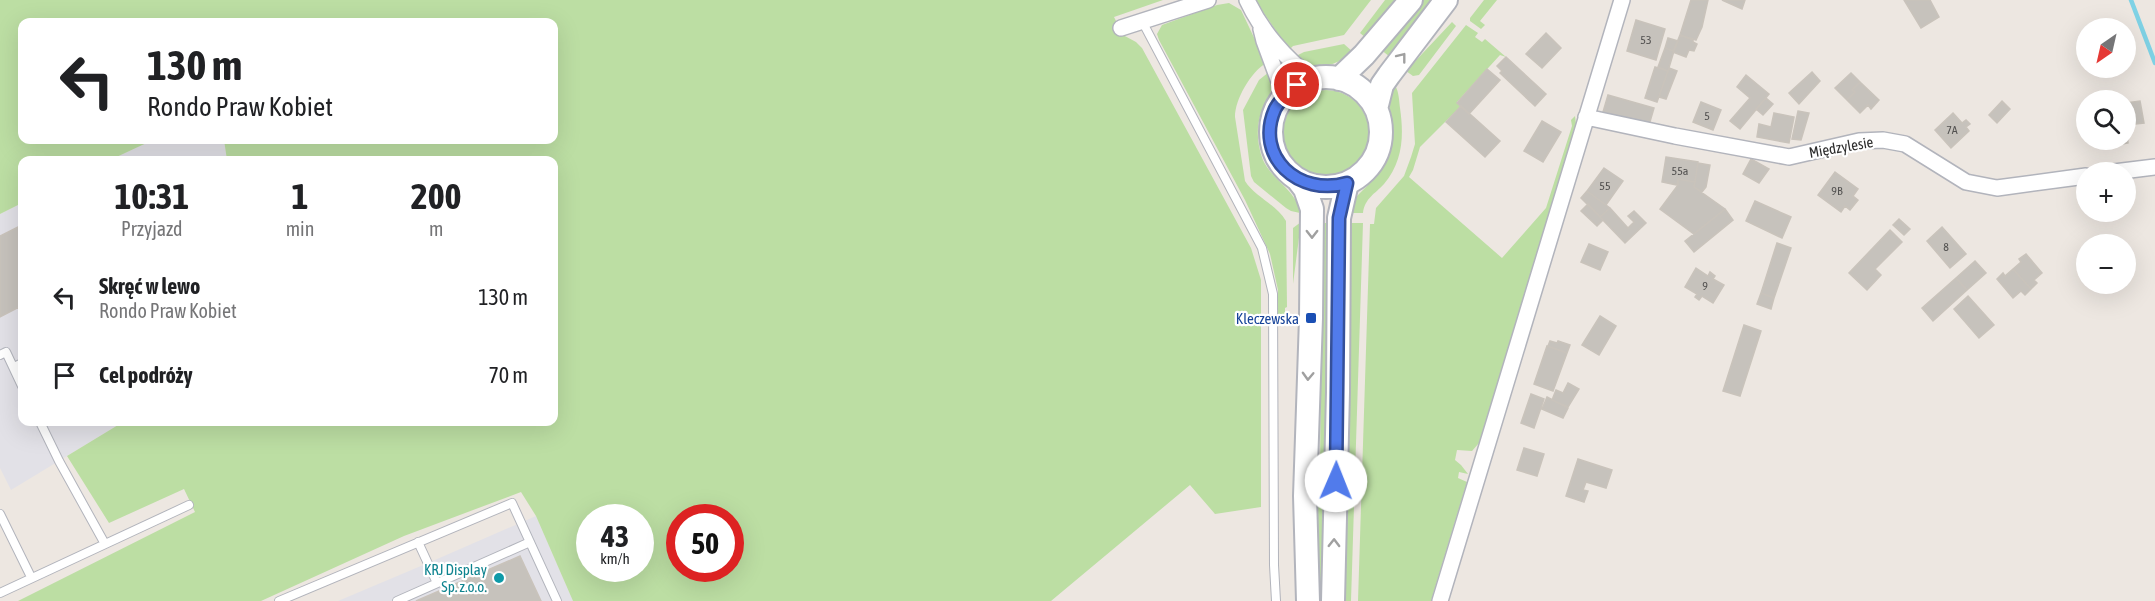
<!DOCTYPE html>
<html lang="pl">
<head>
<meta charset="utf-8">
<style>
  body { margin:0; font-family:"Asap Condensed",sans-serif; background:#f6f6f6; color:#202124; height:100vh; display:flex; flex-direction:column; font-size:22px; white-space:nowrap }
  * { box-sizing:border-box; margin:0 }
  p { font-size:20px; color:#757577 }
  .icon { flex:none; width:33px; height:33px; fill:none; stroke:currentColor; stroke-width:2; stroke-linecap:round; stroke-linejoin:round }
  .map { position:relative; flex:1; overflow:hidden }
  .drawer { position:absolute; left:18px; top:156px; width:540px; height:270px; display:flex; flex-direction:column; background:#fff; border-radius:12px; box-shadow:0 6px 24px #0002 }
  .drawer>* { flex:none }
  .top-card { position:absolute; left:18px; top:18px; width:540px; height:126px; border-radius:12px; box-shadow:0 6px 24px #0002; background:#fff; color:#202124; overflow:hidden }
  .needle { width:39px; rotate:214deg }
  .controls { position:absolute; left:2076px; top:18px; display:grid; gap:12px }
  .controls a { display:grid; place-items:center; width:60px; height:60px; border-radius:50%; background:#fff; box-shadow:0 6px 24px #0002; font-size:30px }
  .speed { position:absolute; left:576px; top:504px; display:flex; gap:12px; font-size:30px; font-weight:700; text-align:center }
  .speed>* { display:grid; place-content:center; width:78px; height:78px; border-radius:50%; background:#fff; box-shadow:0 6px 24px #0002; line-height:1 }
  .speed small { font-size:15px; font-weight:400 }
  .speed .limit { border:9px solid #d22; background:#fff; color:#111 }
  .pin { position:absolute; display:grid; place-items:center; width:51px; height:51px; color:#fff; margin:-26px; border:3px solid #fff; border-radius:50%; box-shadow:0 2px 6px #0007 }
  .me { position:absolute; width:66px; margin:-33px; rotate:1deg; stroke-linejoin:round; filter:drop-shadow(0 0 4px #0008) }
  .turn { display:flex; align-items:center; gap:21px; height:126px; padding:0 30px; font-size:27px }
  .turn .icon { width:78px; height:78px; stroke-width:2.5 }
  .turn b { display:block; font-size:42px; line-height:51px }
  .eta { display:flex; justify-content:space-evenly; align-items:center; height:102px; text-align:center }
  .eta b { font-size:36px; font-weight:700; line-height:42px }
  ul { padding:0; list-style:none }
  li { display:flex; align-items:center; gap:18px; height:78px; padding:0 30px }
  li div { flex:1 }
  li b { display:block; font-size:22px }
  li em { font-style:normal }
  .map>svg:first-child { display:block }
  .industrial { fill:#e2e1e7 }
  .green { fill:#bcdea3; fill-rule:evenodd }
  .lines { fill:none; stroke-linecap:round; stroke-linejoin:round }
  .stream { stroke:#7fd2e5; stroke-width:4.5 }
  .building { fill:#c6c2bc; stroke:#c9c3bb; stroke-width:1.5 }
  .service-casing { stroke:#b2b4bc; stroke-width:10 }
  .minor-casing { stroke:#b2b4bc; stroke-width:18 }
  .secondary-casing { stroke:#b2b4bc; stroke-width:26 }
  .service { stroke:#fff; stroke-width:8 }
  .minor { stroke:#fff; stroke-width:15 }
  .secondary { stroke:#fff; stroke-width:22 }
  .oneway { stroke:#a0a0a0 }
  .route-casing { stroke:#355099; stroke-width:15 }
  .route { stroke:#517beb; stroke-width:10 }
  .transit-dot { fill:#1a4fb4; stroke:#fff; stroke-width:2 }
  .culture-dot { fill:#0f9aa8; stroke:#fff; stroke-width:2 }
  .labels { text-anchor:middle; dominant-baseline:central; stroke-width:4.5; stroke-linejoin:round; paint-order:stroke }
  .number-label { font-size:12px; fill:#535251 }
  .street-label { font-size:15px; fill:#2d2d2d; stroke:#fff }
  .transit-label { font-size:15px; fill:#164399; stroke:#fff; text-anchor:end }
  .culture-label { font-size:15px; fill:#0d838f; stroke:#fff; text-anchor:end }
</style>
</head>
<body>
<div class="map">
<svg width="2155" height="601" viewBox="0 0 2155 601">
  <rect width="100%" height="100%" fill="#ede7e1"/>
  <path class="industrial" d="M153 140H224L227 160H110Z
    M22 203V422H123L11 490 0 468V214Z
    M536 516 573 601H338L428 563Z"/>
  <path class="green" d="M0 0H1163L1114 17 1123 35 1136 42 1142 48 1251 248 1261 280V507L1215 514 1190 485 1051 601H573L536 516 521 492 404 536 261 601H18L195 512 184 489 109 523 67 456 123 422H554V160H227L224 140H554V22H22V140H153L110 160H22V203L0 214ZM590 518H640V568H590ZM680 518H730V568H680Z
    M1255 0H1371L1344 35 1293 46 1289 50Z
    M1385 0H1399L1366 38 1360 33Z
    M1422 0H1434L1390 57 1380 49Z
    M1484 0H1497L1480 21 1485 25 1481 29 1470 21V18Z
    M1229 3 1241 10 1266 63C1251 72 1235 99 1235 117L1245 181C1255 197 1276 204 1286 221L1287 307 1285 308V317H1278V290L1270 254 1245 200 1159 40 1157 34 1162 25 1217 5Z
    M1452 22 1456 26 1419 75 1413 76 1406 71Z
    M1466 25 1478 33 1475 37 1482 42 1485 39 1506 57 1500 55 1457 102 1461 106 1420 147 1413 170 1409 177 1502 258 1546 208 1572 126 1571 120 1575 116 1576 124 1479 443 1472 451 1457 450 1455 460 1461 465 1468 474 1459 472 1458 478 1467 482 1431 601H1358L1370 224H1374L1376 208 1404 176 1411 157 1415 144 1412 93Z
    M1344 44 1353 52C1336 66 1315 73 1296 56L1304 52Z
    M1269 72C1270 78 1272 85 1271 91 1269 99 1264 106 1261 113 1256 128 1257 145 1263 160 1272 180 1299 193 1300 213L1291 211 1286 208 1254 182 1251 176 1243 110 1259 80Z
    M1395 85C1399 92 1399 100 1400 108 1404 136 1403 161 1384 184 1375 194 1365 198 1363 213H1349L1355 198 1377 176 1387 160 1392 142 1389 99Z
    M1283 133a43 43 0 1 1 86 0a43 43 0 1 1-86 0Z
    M1301 222 1293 284V228Z
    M1322 223H1330L1327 334 1331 380 1327 601H1316L1315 511 1320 474Z
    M1350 223H1363L1351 601H1340Z"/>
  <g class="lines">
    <path class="stream" d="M2131 0 2155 63"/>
  </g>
  <path class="building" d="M1691 0H1708L1702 27 1696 40 1680 35Z
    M1722 0H1745L1742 9Z
    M1904 0H1930L1939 17 1921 28Z
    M1636 20 1665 29 1656 60 1627 51Z
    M1546 33 1561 48 1542 68 1526 54Z
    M1680 35 1693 40V42L1697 44 1694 51 1689 50 1686 57 1673 52Z
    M1668 38 1678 41 1674 51 1665 48Z
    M1665 48 1674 51 1668 71 1658 67Z
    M1506 57 1546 94 1535 106 1500 73 1502 71 1497 66Z
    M1655 67 1668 71 1657 102 1645 98Z
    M1669 68 1677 71 1666 99 1659 97Z
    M1487 69 1500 80 1469 114 1457 103Z
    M1812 72 1820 81 1799 104 1789 93Z
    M1851 73 1860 82 1852 90 1855 92 1847 100 1835 88Z
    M1746 75 1769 94 1740 129 1730 121 1750 98 1737 87Z
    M1860 82 1879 100 1871 109 1868 105 1860 113 1847 100 1855 92 1852 90Z
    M1608 95 1654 108 1649 125 1603 112Z
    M1766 98 1773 104 1763 115 1756 109Z
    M2002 101 2010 109 1997 123 1989 115Z
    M2140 101 2144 123 2126 125V103Z
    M1701 102 1721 110 1713 130 1693 122Z
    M1461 106 1500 141 1485 157 1446 122Z
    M1798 111 1809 113 1801 140 1792 139Z
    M1774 113 1794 117 1789 143 1757 137 1759 124 1771 127Z
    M1953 113 1962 123 1966 120 1970 124 1966 127 1969 131 1951 148 1935 130Z
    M1542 121 1561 132 1543 162 1524 151Z
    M2126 126 2128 143 2107 147 2106 140H2126Z
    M1666 157 1698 162 1695 182 1678 179 1677 185 1662 182Z
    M1751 159 1769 169 1759 183 1743 174Z
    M1698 163 1710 165 1706 187 1702 192 1694 187Z
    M1604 168 1623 181 1606 205 1587 191Z
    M1835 172 1858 189 1853 196 1858 200 1850 210 1845 206 1841 212 1818 195Z
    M1678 179 1695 182 1694 187 1725 209 1694 234 1660 209 1678 185Z
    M1587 191 1610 208 1600 217 1581 198Z
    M1755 201 1791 217 1782 238 1746 221Z
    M1588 204 1603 220 1597 226 1581 211Z
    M1610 208 1628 228 1634 222 1628 216 1634 211 1646 223 1625 243 1600 217Z
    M1725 209 1733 220 1694 252 1685 241Z
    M1899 219 1910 229 1904 235 1893 225Z
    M22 225V314L19 307 0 317V236Z
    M1942 227 1966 254 1950 268 1927 241Z
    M1890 230 1902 242 1875 269 1881 275 1867 290 1849 273Z
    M1777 243 1791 248 1774 298 1761 293Z
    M1589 244 1608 252 1600 270 1581 262Z
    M2026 254 2042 273 2034 280 2037 283 2031 289 2013 269 2021 262 2019 259Z
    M1975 261 1986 273 1967 290 1956 278Z
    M1696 268 1708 276 1710 272 1715 276 1713 279 1724 285 1713 303 1702 296 1699 300 1695 297 1697 294 1685 287Z
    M2013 269 2031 289 2025 295 2021 291 2013 298 1997 279 2003 273 2005 276Z
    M1956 278 1967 290 1933 321 1922 308Z
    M1761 293 1774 298 1771 309 1757 304Z
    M1968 296 1994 325 1979 338 1954 309Z
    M1600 316 1616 326 1599 355 1582 345Z
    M1744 325 1761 331 1740 396 1723 391Z
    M1550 341 1557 343 1558 341 1570 345 1567 353 1548 346Z
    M1547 346 1567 353 1553 391 1534 384Z
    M1568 383 1579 389 1568 407 1552 400 1556 390 1563 393Z
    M1531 394 1544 399 1534 428 1521 423Z
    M1547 397 1568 408 1563 418 1542 409Z
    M1524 448 1544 454 1537 476 1517 470Z
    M1578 459 1612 470 1606 488 1586 482 1583 490 1588 491 1584 502 1566 496Z
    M520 556 541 601H416Z"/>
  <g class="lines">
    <defs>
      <path id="service" d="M1142 21 1262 248 1273 294 1274 565 1276 601
        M0 355 6 352 22 386
        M14 367 22 363
        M40 422 59 461 105 544
        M0 514 31 577
        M418 542 437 583
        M0 593 189 505
        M279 601 512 503 557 601
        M397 601 530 542"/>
      <path id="minor" d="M1247 0C1261 30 1285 59 1312 78
        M1121 28 1208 0
        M1261 29 1264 41 1284 95
        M1586 117 1675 136 1789 157 1859 141 1883 140 1905 144 1966 182 1997 188 2086 176
        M2114 172 2155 167
        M1440 601 1622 0"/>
      <path id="secondary" d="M1271 132a55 55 0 1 1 110 0a55 55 0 1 1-110 0Z
        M1339 79 1364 55 1411 0
        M1376 109 1382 85 1389 75 1446 0
        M1298 180 1305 189 1312 209 1311 318 1305 496 1308 601
        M1333 601 1338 392 1339 218 1347 183"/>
    </defs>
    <use href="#service" class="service-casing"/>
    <use href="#minor" class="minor-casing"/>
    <use href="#secondary" class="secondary-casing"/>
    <use href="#service" class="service"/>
    <use href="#minor" class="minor"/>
    <use href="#secondary" class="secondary"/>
  </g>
  <defs><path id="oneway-chevron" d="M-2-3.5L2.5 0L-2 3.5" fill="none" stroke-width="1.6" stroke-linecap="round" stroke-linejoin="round" transform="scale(1.5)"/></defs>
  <g class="oneway">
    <use href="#oneway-chevron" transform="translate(1402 57) rotate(-52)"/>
    <use href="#oneway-chevron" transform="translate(1312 234) rotate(90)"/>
    <use href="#oneway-chevron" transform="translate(1308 376) rotate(92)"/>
    <use href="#oneway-chevron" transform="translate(1334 543) rotate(-89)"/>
  </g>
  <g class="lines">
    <defs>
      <path id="route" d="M1297 85C1289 92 1280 99 1275 109 1254 157 1299 197 1347 183L1339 218 1336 481"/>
    </defs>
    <use href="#route" class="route-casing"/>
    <use href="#route" class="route"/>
  </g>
  <rect class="transit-dot" x="1305" y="312" width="12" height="12" rx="3"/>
  <circle class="culture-dot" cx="499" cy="578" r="6"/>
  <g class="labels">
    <g class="number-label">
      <text x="1646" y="40">53</text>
      <text x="1707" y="116">5</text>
      <text x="1952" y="130">7A</text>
      <text x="1680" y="171">55a</text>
      <text x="1605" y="186">55</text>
      <text x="1837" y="191">9B</text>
      <text x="1946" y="247">8</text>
      <text x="1705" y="286">9</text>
    </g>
    <g class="street-label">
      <text transform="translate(1841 147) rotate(-10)">Międzylesie</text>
    </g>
    <g class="transit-label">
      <text x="1299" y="318">Kleczewska</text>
    </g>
    <g class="culture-label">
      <text x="487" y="569">KRJ Display<tspan x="487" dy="17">Sp. z.o.o.</tspan></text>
    </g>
  </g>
</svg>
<div class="controls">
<a><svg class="needle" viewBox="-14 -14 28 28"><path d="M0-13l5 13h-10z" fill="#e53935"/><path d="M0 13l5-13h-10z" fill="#757577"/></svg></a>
<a><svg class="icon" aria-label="search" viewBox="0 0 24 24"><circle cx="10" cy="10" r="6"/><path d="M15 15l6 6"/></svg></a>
<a>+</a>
<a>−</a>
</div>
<div class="speed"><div>43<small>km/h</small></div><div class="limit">50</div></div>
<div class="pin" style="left:1297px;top:85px;background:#d93025"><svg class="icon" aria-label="arrive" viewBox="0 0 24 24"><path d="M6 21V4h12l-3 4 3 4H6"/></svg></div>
<svg class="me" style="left:1336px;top:481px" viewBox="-20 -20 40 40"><circle r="19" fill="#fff"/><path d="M0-13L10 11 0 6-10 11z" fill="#517beb"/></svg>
<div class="top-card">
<div class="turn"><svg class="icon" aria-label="left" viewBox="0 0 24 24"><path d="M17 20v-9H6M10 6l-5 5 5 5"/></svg><div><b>130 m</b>Rondo Praw Kobiet</div></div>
</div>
<section class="drawer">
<div class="eta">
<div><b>10:31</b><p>Przyjazd</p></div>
<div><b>1</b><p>min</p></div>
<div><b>200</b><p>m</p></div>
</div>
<ul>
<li><svg class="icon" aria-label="left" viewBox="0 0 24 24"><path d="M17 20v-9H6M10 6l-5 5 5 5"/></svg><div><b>Skręć w lewo</b><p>Rondo Praw Kobiet</p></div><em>130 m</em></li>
<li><svg class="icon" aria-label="arrive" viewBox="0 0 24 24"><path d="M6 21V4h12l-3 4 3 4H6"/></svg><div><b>Cel podróży</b></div><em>70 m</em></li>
</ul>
</section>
</div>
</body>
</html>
